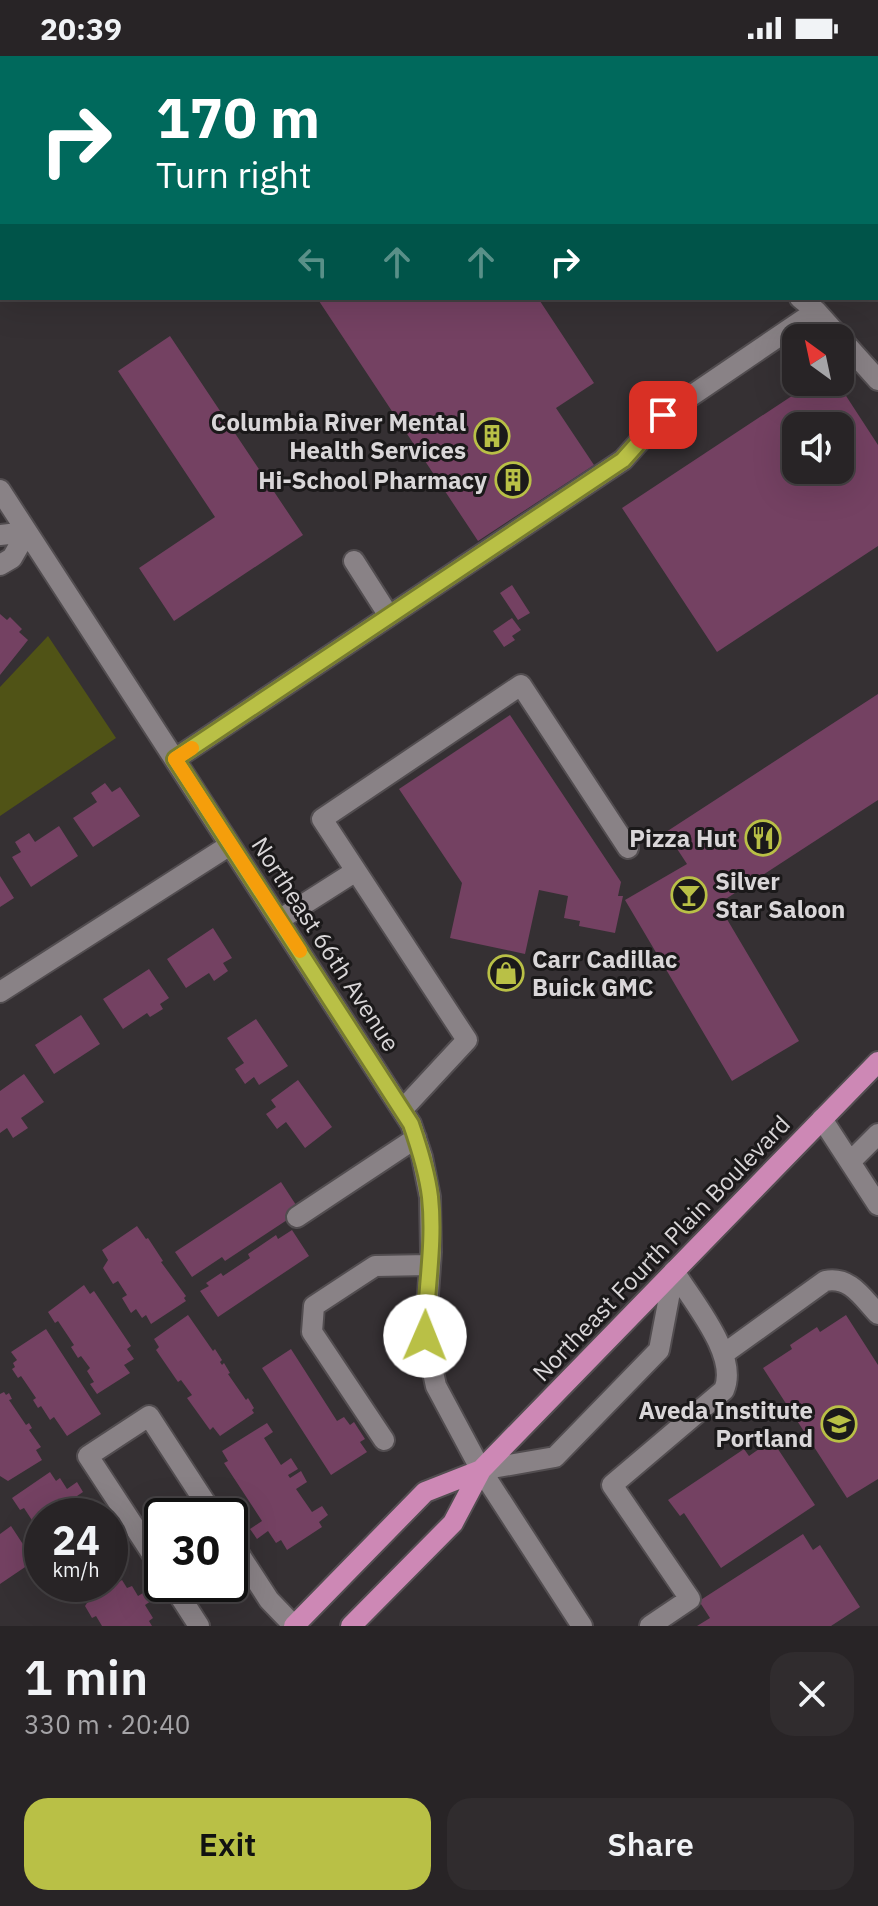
<!DOCTYPE html>
<html lang="en">
<head>
<meta charset="utf-8">
<style>
  body { margin:0; font-family:"IBM Plex Sans",sans-serif; background:#302c2e; color:#f1f3f6; height:100vh; display:flex; flex-direction:column; font-size:30px; white-space:nowrap }
  * { box-sizing:border-box; margin:0 }
  p { font-size:26px; color:#a5a4a7 }
  .icon { flex:none; width:44px; height:44px; fill:none; stroke:currentColor; stroke-width:2; stroke-linecap:round; stroke-linejoin:round }
  .map { position:relative; height:1570px; overflow:hidden }
  .panel { display:flex; flex-direction:column; background:#282426; flex:1 }
  .panel>* { flex:none }
  .top-card { position:absolute; left:0px; top:0px; width:878px; height:244px; box-shadow:0 8px 32px #0002,0 0 0 2px #444143; background:#00695c; color:#fff; overflow:hidden }
  .needle { width:52px; rotate:327deg }
  .fabs { position:absolute; left:782px; top:268px; display:grid; gap:16px }
  .fabs a { display:grid; place-items:center; width:72px; height:72px; border-radius:16px; background:#282426; box-shadow:0 8px 32px #0002,0 0 0 2px #444143; font-size:40px }
  .speed { position:absolute; left:24px; top:1442px; display:flex; gap:16px; font-size:40px; font-weight:700; text-align:center }
  .speed>* { display:grid; place-content:center; width:104px; height:104px; border-radius:50%; background:#282426; box-shadow:0 8px 32px #0002,0 0 0 2px #444143; line-height:1 }
  .speed small { font-size:20px; font-weight:400 }
  .speed .limit { border:4px solid #111; border-radius:12px; background:#fff; color:#111 }
  .pin { position:absolute; display:grid; place-items:center; width:68px; height:68px; color:#fff; margin:-34px; border-radius:16px; box-shadow:0 4px 12px #0006 }
  .me { position:absolute; width:88px; margin:-44px; rotate:1deg; stroke-linejoin:round; filter:drop-shadow(0 0 6px #0008) }
  .turn { display:flex; align-items:center; gap:28px; height:168px; padding:0 24px; font-size:36px }
  .turn .icon { width:104px; height:104px; stroke-width:2.5 }
  .turn b { display:block; font-size:56px; line-height:68px }
  .lanes { display:flex; align-items:center; height:76px; padding:0 24px; background:#0003; justify-content:center; gap:40px; direction:ltr }
  .lanes .off { opacity:.35 }
  .round { display:grid; place-items:center; flex:none; width:84px; height:84px; border-radius:24px; background:#302c2e }
  .overview { display:flex; align-items:center; justify-content:space-between; height:136px; padding:0 24px }
  h1 { font-size:48px; font-weight:600; line-height:60px }
  .button { display:flex; gap:16px; margin-top:auto; padding:16px 24px }
  .button a { flex:1; height:92px; border-radius:24px; background:#b9c046; color:#111; font-size:32px; font-weight:600; line-height:92px; text-align:center }
  .button a+a { background:#302c2e; color:#f1f3f6 }
  .status { display:flex; justify-content:space-between; align-items:center; height:56px; padding:0 40px; background:#282426; direction:ltr }
  .status svg { height:22px; fill:currentColor }
  .map>svg:first-child { display:block }
  .green { fill:#505316 }
  .building { fill:#744162; fill-rule:evenodd }
  .lines { fill:none; stroke-linecap:round; stroke-linejoin:round }
  .minor-casing { stroke:#524d50; stroke-width:24 }
  .major-casing { stroke:#524d50; stroke-width:24 }
  .minor { stroke:#898286; stroke-width:20 }
  .major { stroke:#cd88b5; stroke-width:20 }
  .route-casing { stroke:#787d2e; stroke-width:20 }
  .route { stroke:#b9c046; stroke-width:14 }
  .slow { stroke:#f59e0b; stroke-width:14 }
  .labels { text-anchor:middle; dominant-baseline:central; stroke-width:6; stroke-linejoin:round; paint-order:stroke }
  .poi-label { font-size:24px; font-weight:bold; fill:#d9d6d8; stroke:#1b191a; text-anchor:end }
  .street-label { font-size:24px; fill:#d9d6d8; stroke:#1b191a }
</style>
</head>
<body>
<div class="status"><b>20:39</b><svg viewBox="0 0 49 12"><path d="M0 12V9h3v3zM5 12V6h3v6zM10 12V3h3v9zM15 12V0h3v12zM26 1h20v11H26zM47 4h2v5h-2z"/></svg></div>
<div class="map">
<svg width="878" height="1570" viewBox="0 0 878 1570">
  <rect width="100%" height="100%" fill="#353033"/>
  <path class="green" d="M1 0H562L2 2 0 108Z
    M48 580 116 682 0 760V631Z"/>
  <path class="building" d="M317 242H538L594 327 556 352 594 409 478 485Z
    M170 280 303 479 174 565 139 512 215 461 118 315Z
    M813 326H837L878 389V490L717 596 622 452ZM796 370H840V414H796Z
    M512 529 530 557 518 564 500 537Z
    M0 558 7 564 10 561 22 573 19 576 28 584 0 619Z
    M512 562 521 574 512 580 515 584 504 591 493 575Z
    M878 638V744L718 848 799 985 732 1025 625 844 687 808 666 776Z
    M510 659 621 826 618 840H623L615 877 579 870 580 865 564 862 568 840 539 834 525 898 450 882 462 827 399 733Z
    M105 727 112 736 120 731 140 760 93 791 73 762 97 746 91 737Z
    M59 770 78 800 31 831 12 801 21 796 15 786 29 777 35 786Z
    M0 820 14 842 0 851Z
    M213 872 232 902 223 907 228 915 214 925 209 917 186 932 167 903Z
    M149 913 169 942 160 948 163 953 150 961 147 957 123 973 103 943Z
    M81 959 100 988 54 1018 35 989Z
    M256 963 288 1010 259 1029 254 1021 245 1028 235 1013 244 1007 227 982Z
    M24 1018 44 1046 21 1062 28 1072 13 1082 7 1072 0 1077V1035Z
    M298 1024 332 1071 305 1092 286 1066 277 1073 266 1058 276 1051 271 1044Z
    M281 1126 298 1152 285 1160 287 1164 225 1205 222 1201 192 1221 175 1196Z
    M137 1170 146 1183 148 1182 163 1205 161 1206 186 1240 184 1242 186 1245 151 1268 146 1259 142 1262 136 1253 131 1257 122 1242 127 1239 118 1225 113 1228 103 1212 108 1204 102 1194Z
    M292 1174 309 1200 218 1261 200 1235 209 1230 206 1227 221 1217 223 1220 250 1202 248 1198 276 1179 278 1183Z
    M84 1229 90 1238 94 1235 131 1290 127 1293 134 1303 124 1309 130 1317 97 1338 90 1328 94 1326 87 1315 90 1312 81 1300 78 1302 71 1291 74 1289 58 1265 55 1267 48 1256Z
    M188 1259 213 1295 215 1293 222 1304 220 1306 222 1309 224 1307 230 1317 228 1318 246 1344 248 1342 254 1352 252 1354 254 1357 220 1380 213 1371 210 1374 187 1342 192 1339 181 1324 178 1326 156 1294 159 1291 154 1283Z
    M846 1259 878 1309V1423L847 1442 763 1312 792 1293 790 1289 817 1271 820 1276Z
    M46 1273 101 1358 67 1380 54 1361 50 1364 41 1350 38 1352 33 1344 36 1342 21 1320 18 1322 12 1313 15 1311 13 1307 17 1304 11 1296Z
    M291 1293 337 1365 344 1361 350 1369 354 1366 365 1383 360 1386 367 1396 331 1419 262 1312Z
    M4 1336 6 1339 9 1337 12 1343 9 1344 26 1369 29 1367 32 1372 29 1374 41 1391 36 1394 42 1404 8 1425 0 1420V1338Z
    M267 1367 273 1376 264 1382 281 1409 291 1402 298 1413 288 1419 290 1422 301 1415 307 1426 296 1433 312 1456 322 1450 328 1459 319 1466 322 1471 287 1494 281 1484 276 1487 268 1475 257 1483 250 1473 262 1465 224 1407 228 1405 222 1395Z
    M772 1384 815 1449 721 1512 684 1457 680 1460 668 1444 744 1393 749 1400Z
    M50 1416 56 1425 60 1422 67 1433 77 1426 83 1436 74 1442 82 1455 77 1457 79 1460H42V1487L36 1477 39 1475 24 1452 20 1454 12 1442Z
    M11 1470 34 1505 0 1528V1478Z
    M803 1478 813 1494 820 1489 860 1551 831 1570H697L710 1562 699 1545Z
    M122 1524 127 1532 132 1530 138 1540 148 1534 154 1543 145 1549 153 1562 149 1565 152 1570H102L96 1560 92 1562 85 1550 87 1547Z
    M69 1528H93L80 1537 77 1532 73 1535Z"/>
  <g class="lines">
    <defs>
      <path id="minor" d="M800 242 816 255 878 324
        M0 434 411 1068 422 1101 430 1141 431 1196 425 1280 436 1330 481 1414 582 1570
        M0 479 27 476
        M354 505 389 560
        M0 509 12 502 27 476
        M175 703 623 404 663 359 816 255
        M279 864 356 815
        M0 936 230 789
        M402 1054 467 984 322 763 521 629 628 792
        M822 1063 878 1149
        M850 1106 878 1078
        M297 1161 416 1082
        M725 1297 825 1225C850 1220 862 1241 878 1258
        M384 1384 312 1276 314 1250 375 1210 429 1209
        M481 1414 555 1401 659 1294 674 1215
        M230 1484 269 1544 294 1570
        M162 1513 88 1400 149 1360 214 1460
        M172 1528 199 1570
        M650 1570 690 1543 612 1429 724 1334C739 1299 692 1245 674 1215"/>
      <path id="major" d="M294 1570 425 1436 481 1414
        M351 1570 453 1467 481 1414 878 1006"/>
    </defs>
    <use href="#minor" class="minor-casing"/>
    <use href="#major" class="major-casing"/>
    <use href="#minor" class="minor"/>
    <use href="#major" class="major"/>
  </g>
  <g class="lines">
    <defs>
      <path id="route" d="M425 1280C426 1233 435 1187 430 1141 427 1116 419 1091 411 1068L175 703 623 404 663 359"/>
    </defs>
    <use href="#route" class="route-casing"/>
    <use href="#route" class="route"/>
    <path class="slow" d="M192 692 175 703 300 895"/>
  </g>
  <defs>
    <symbol id="building-ring" viewBox="-11 -11 22 22"><circle r="9.5" fill="#1b191a" stroke="#b9c046" stroke-width="1.5"/><path d="M-4-6H4V6H1V3H-1V6H-4ZM-2.5-4.3h1.7v1.8h-1.7ZM.8-4.3h1.7v1.8H.8ZM-2.5-1h1.7V.8h-1.7ZM.8-1h1.7V.8H.8Z" fill="#b9c046"/></symbol>
    <symbol id="restaurant-ring" viewBox="-11 -11 22 22"><circle r="9.5" fill="#1b191a" stroke="#b9c046" stroke-width="1.5"/><path d="M-5-6h1v4h1v-4h1v4h1v-4h1v5L-1.5 .5V6h-2V.5L-5-1ZM5-6V6H3V1.5H1.5Q1.5-4 5-6Z" fill="#b9c046"/></symbol>
    <symbol id="bar-ring" viewBox="-11 -11 22 22"><circle r="9.5" fill="#1b191a" stroke="#b9c046" stroke-width="1.5"/><path d="M-6-5H6L.8 .8V4.5H3.5V6h-7V4.5H-.8V.8Z" fill="#b9c046"/></symbol>
    <symbol id="shop-ring" viewBox="-11 -11 22 22"><circle r="9.5" fill="#1b191a" stroke="#b9c046" stroke-width="1.5"/><path d="M-5-2.5h2.3a2.7 3.5 0 0 1 5.4 0H5L5.5 6h-11ZM-1.5-2.5h3a1.5 2.3 0 0 0-3 0Z" fill="#b9c046"/></symbol>
    <symbol id="school-ring" viewBox="-11 -11 22 22"><circle r="9.5" fill="#1b191a" stroke="#b9c046" stroke-width="1.5"/><path d="M0-5L7-2L0 1L-7-2ZM-4 1L0 2.5L4 1V4Q0 6-4 4Z" fill="#b9c046"/></symbol>
  </defs>
  <g fill-rule="evenodd">
    <use href="#building-ring" x="472" y="360" width="40" height="40"/>
    <use href="#building-ring" x="493" y="404" width="40" height="40"/>
    <use href="#restaurant-ring" x="743" y="762" width="40" height="40"/>
    <use href="#bar-ring" x="669" y="819" width="40" height="40"/>
    <use href="#shop-ring" x="486" y="897" width="40" height="40"/>
    <use href="#school-ring" x="819" y="1348" width="40" height="40"/>
  </g>
  <g class="labels">
    <g class="poi-label">
      <text x="466" y="366">Columbia River Mental<tspan x="466" dy="28">Health Services</tspan></text>
      <text x="487" y="424">Hi-School Pharmacy</text>
      <text x="737" y="782">Pizza Hut</text>
      <text x="715" y="825" text-anchor="start">Silver<tspan x="715" dy="28">Star Saloon</tspan></text>
      <text x="532" y="903" text-anchor="start">Carr Cadillac<tspan x="532" dy="28">Buick GMC</tspan></text>
      <text x="813" y="1354">Aveda Institute<tspan x="813" dy="28">Portland</tspan></text>
    </g>
    <g class="street-label">
      <text transform="translate(326 888) rotate(57)">Northeast 66th Avenue</text>
      <text transform="translate(661 1192) rotate(-46)">Northeast Fourth Plain Boulevard</text>
    </g>
  </g>
</svg>
<div class="fabs">
<a><svg class="needle" viewBox="-14 -14 28 28"><path d="M0-13l5 13h-10z" fill="#e53935"/><path d="M0 13l5-13h-10z" fill="#a5a4a7"/></svg></a>
<a><svg class="icon" aria-label="sound" viewBox="0 0 24 24"><path d="M4 9h4l5-4v14l-5-4H4zM17 9q2 3 0 6"/></svg></a>
</div>
<div class="speed"><div>24<small>km/h</small></div><div class="limit">30</div></div>
<div class="pin" style="left:663px;top:359px;background:#d93025"><svg class="icon" aria-label="arrive" viewBox="0 0 24 24"><path d="M6 21V4h12l-3 4 3 4H6"/></svg></div>
<svg class="me" style="left:425px;top:1280px" viewBox="-20 -20 40 40"><circle r="19" fill="#fff"/><path d="M0-13L10 11 0 6-10 11z" fill="#b9c046"/></svg>
<div class="top-card">
<div class="turn"><svg class="icon" aria-label="right" viewBox="0 0 24 24"><path d="M7 20v-9h11M14 6l5 5-5 5"/></svg><div><b>170 m</b>Turn right</div></div>
<div class="lanes"><svg class="icon off" aria-label="left" viewBox="0 0 24 24"><path d="M17 20v-9H6M10 6l-5 5 5 5"/></svg><svg class="icon off" aria-label="ahead" viewBox="0 0 24 24"><path d="M12 20V5M6 11l6-6 6 6"/></svg><svg class="icon off" aria-label="ahead" viewBox="0 0 24 24"><path d="M12 20V5M6 11l6-6 6 6"/></svg><svg class="icon" aria-label="right" viewBox="0 0 24 24"><path d="M7 20v-9h11M14 6l5 5-5 5"/></svg></div>
</div>
</div>
<section class="panel">
<div class="overview"><div><h1>1 min</h1><p>330 m · 20:40</p></div><a class="round"><svg class="icon" aria-label="close" viewBox="0 0 24 24"><path d="M6 6l12 12M18 6L6 18"/></svg></a></div>
<div class="button"><a>Exit</a><a>Share</a></div>
</section>
</body>
</html>
